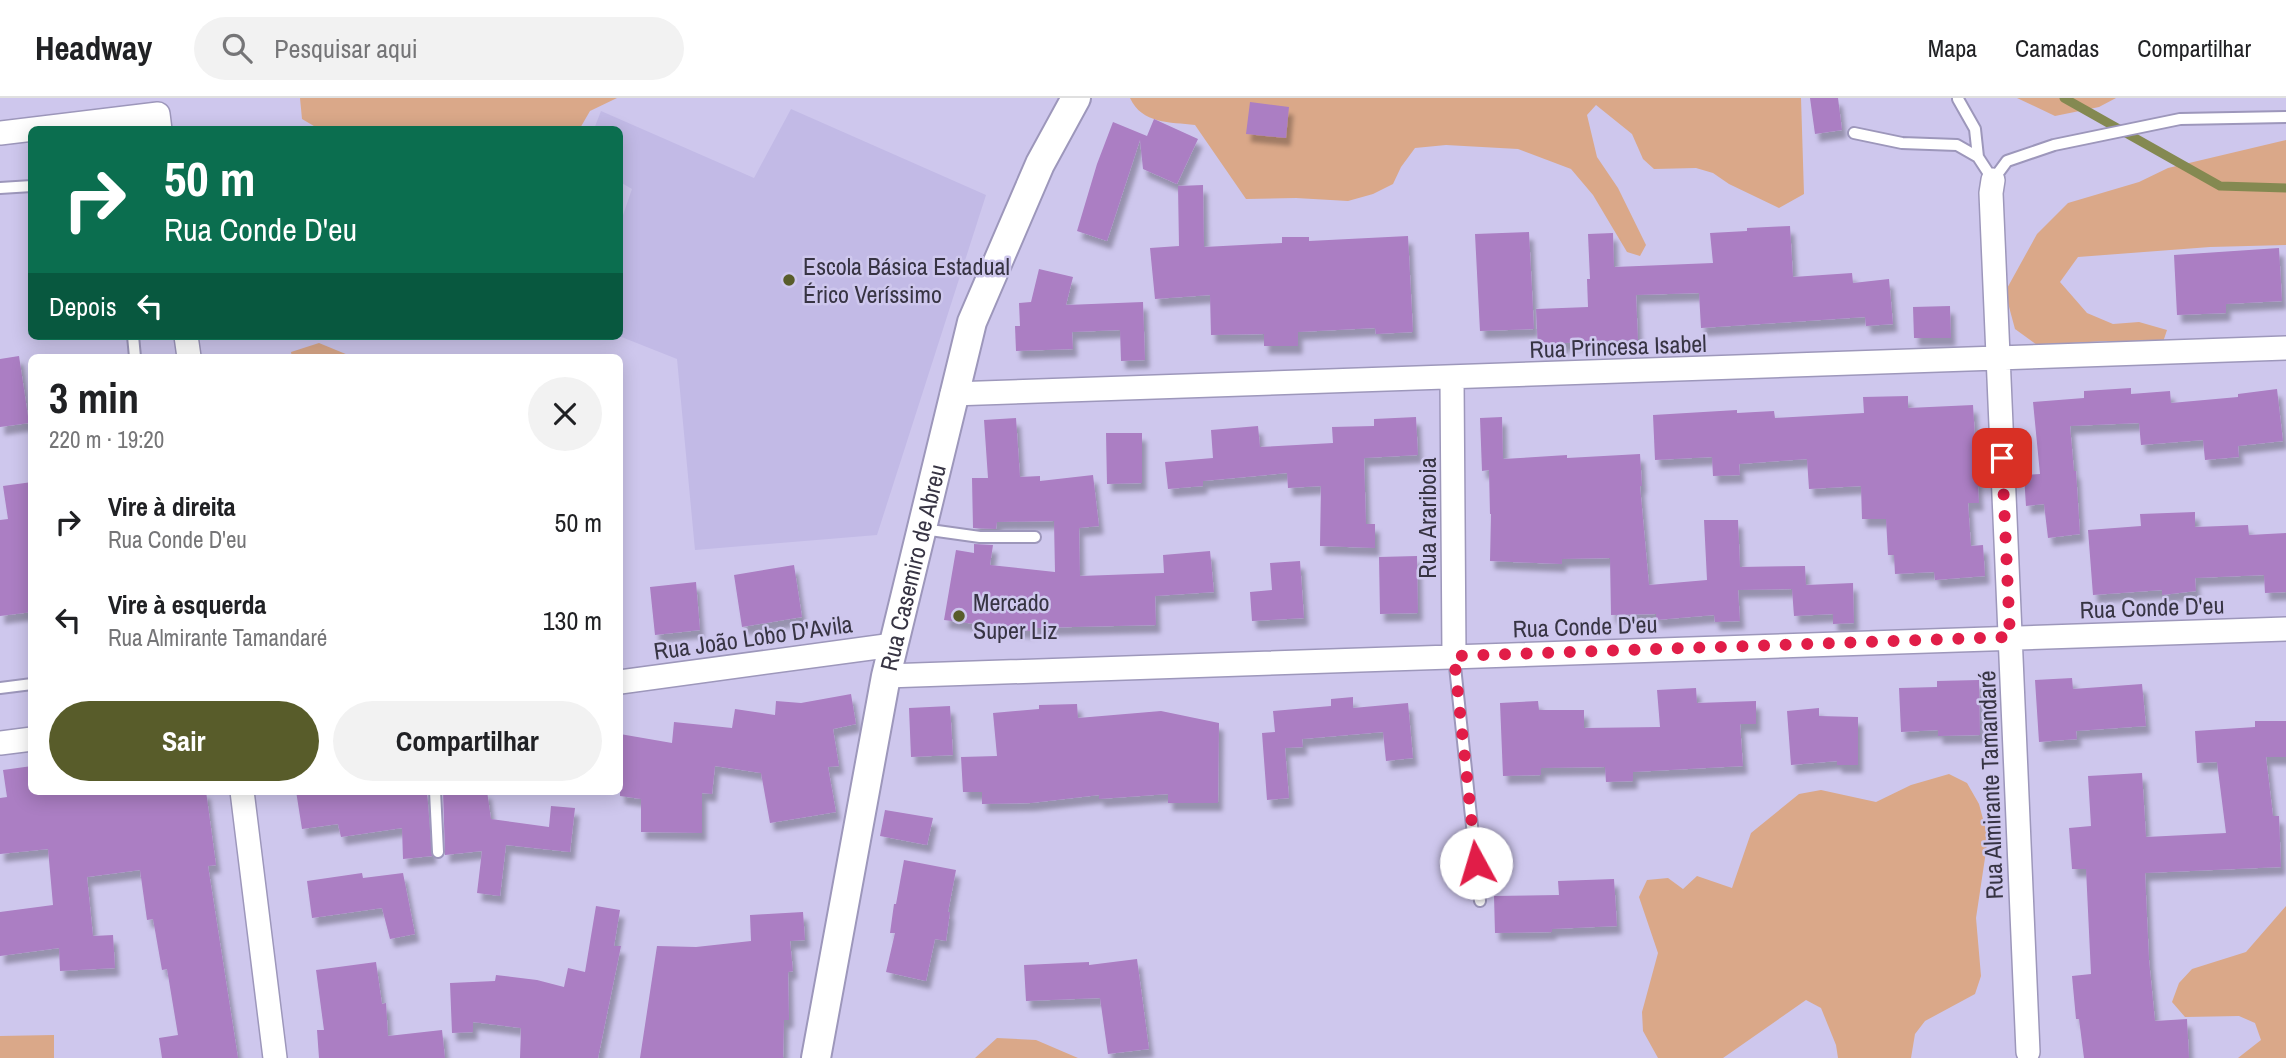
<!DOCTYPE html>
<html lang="pt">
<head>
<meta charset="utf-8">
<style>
  body { margin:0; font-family:"Archivo Narrow",sans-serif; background:#f2f2f2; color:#202124; height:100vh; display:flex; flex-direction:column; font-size:26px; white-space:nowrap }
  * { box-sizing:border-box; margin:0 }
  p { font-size:23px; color:#757577 }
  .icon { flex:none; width:38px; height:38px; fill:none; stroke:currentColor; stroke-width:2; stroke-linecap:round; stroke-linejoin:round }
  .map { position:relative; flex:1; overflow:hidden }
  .panel { position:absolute; left:28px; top:256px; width:595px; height:441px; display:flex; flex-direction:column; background:#fff; border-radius:10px; box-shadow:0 4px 18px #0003 }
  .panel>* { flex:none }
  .hud { position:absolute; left:28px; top:28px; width:595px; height:214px; border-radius:10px; box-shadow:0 4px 18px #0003; background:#0b6e4f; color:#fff; overflow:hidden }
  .pin { position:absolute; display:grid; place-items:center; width:60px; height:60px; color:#fff; margin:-30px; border-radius:14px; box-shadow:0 4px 10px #0006 }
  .me { position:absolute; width:77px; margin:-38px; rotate:354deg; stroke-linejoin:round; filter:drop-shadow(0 0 5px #0008) }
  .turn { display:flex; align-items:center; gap:24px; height:147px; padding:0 21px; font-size:32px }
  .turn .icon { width:91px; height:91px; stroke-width:2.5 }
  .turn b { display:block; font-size:49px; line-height:60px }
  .then { display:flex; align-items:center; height:66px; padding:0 21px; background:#0003; gap:14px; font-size:26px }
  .round { display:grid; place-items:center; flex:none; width:74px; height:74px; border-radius:37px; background:#f2f2f2 }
  .summary { display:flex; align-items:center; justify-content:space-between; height:119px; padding:0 21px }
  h1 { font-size:42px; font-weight:800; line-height:52px }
  .primary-button { display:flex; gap:14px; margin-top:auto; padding:14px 21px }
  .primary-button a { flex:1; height:80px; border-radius:42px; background:#585c2a; color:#fff; font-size:28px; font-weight:800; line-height:80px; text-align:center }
  .primary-button a+a { background:#f2f2f2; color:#202124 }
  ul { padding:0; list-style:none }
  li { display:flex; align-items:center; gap:21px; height:98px; padding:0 21px }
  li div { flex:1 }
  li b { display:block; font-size:26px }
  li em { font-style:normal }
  header { display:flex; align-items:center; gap:42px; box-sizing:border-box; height:98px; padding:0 35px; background:#fff; border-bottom:2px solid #e0e0e0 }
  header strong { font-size:33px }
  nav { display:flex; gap:38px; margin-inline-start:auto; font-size:24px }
  .search { width:490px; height:63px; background:#f2f2f2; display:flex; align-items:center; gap:18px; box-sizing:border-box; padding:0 24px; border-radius:38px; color:#757577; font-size:26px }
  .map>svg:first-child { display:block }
  .built { fill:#c2bae6 }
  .green { fill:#daa889 }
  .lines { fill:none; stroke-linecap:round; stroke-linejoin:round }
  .stream { stroke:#848951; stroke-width:9 }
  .building { fill:#ab7ec3; filter:url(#shadow) }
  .service-casing { stroke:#9d97bb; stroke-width:14 }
  .minor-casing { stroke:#9d97bb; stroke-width:26 }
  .tertiary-casing { stroke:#9d97bb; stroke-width:32 }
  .service { stroke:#fff; stroke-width:10 }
  .minor { stroke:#fff; stroke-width:23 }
  .tertiary { stroke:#fff; stroke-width:28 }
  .route { stroke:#e11d48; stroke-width:12; stroke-dasharray:0 21.6 }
  .poi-dot { fill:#585c2a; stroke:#cec7ed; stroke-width:2.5 }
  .labels { text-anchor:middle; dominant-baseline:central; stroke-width:5; stroke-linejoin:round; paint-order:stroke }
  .poi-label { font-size:24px; fill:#373443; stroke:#cec7ed; text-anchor:start }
  .street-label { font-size:24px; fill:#373443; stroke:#cec7ed }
</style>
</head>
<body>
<header>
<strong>Headway</strong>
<div class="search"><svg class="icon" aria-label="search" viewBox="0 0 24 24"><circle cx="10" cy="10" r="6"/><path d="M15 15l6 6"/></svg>Pesquisar aqui</div>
<nav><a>Mapa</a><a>Camadas</a><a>Compartilhar</a></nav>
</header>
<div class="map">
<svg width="2286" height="960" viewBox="0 0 2286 960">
  <defs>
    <filter id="shadow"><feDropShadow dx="4.5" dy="8" stdDeviation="2" flood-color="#0004"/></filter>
  </defs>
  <rect width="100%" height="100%" fill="#cec7ed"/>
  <path class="built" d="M791 11 986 97 877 437 695 452 677 261 619 238 620 126 632 91 620 84V32L594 31 601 13 754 80Z"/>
  <path class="green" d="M300 0H617L590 13 579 32 319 31 302 21Z
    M1130 0H1801L1804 96 1779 110 1729 86 1713 75 1696 70 1654 71 1643 61 1632 36 1596 7 1587 17 1597 59 1618 90 1646 147 1640 158 1627 154 1593 97 1571 71 1518 51 1446 47 1415 50 1401 69 1393 86 1373 96 1348 103 1296 100 1246 101 1195 27C1170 24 1142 26 1130 0Z
    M2017 0H2116L2099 9 2055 18Z
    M2286 42V147L2210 149 2078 159 2060 184 2087 215 2113 226 2139 224 2167 232 2163 244 2147 248 2106 243 2037 247 2015 231 2005 194 2037 136 2068 105 2139 84 2168 70Z
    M319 245 353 259H292L291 254Z
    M1949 676 1967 685 1979 706 1988 740 1976 820 1981 878 1975 896 1925 923 1915 936 1911 960H1838L1836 947 1821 910 1806 902 1723 960H1658L1643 933 1642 914 1658 855 1639 799 1647 782 1668 780 1683 791 1697 778 1732 790 1751 735 1799 696 1821 692 1876 704 1911 687Z
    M2286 808V960H2238L2261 942 2255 925 2239 918 2185 919 2172 904 2179 885 2192 871 2246 854Z
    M54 937V960H0V938Z
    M997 940 1036 942 1078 960H975Z"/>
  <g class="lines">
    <path class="stream" d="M2064 0 2220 88 2286 90"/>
  </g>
  <path class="building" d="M1810 0H1838L1842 32 1815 36Z
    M1250 4 1289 9 1286 40 1246 36Z
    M1154 21 1198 41 1177 86 1143 71 1140 42 1107 143 1077 133 1097 66 1113 24 1147 38Z
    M1203 87 1204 149 1282 145V139H1309V143L1408 138 1413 234 1376 236 1375 230 1298 234V248H1264V236L1211 237 1210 197 1155 201 1150 150 1179 148 1178 88Z
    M1790 128 1793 179 1852 175 1853 185 1889 181 1893 226 1866 228 1865 219 1701 230 1699 195 1636 197 1638 242 1563 245V251L1538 252 1536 211 1588 209 1587 181H1590L1588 136 1613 135 1614 169 1713 165 1710 135 1747 133V130Z
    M1529 134 1534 231 1480 233 1475 136Z
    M2279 150 2282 203 2226 206V215L2177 217 2174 157Z
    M1039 171 1073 179 1066 207 1143 204 1145 262 1121 263 1120 232 1072 234 1073 251 1016 253 1015 228H1020L1019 205 1031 204Z
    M1950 208 1951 240H1914L1913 209Z
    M19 258 29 325 0 329V261Z
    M2131 290V296L2170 293 2171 305 2238 299V296L2277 291 2283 343 2238 348 2239 359 2205 362 2203 342 2141 347 2139 325 2070 328 2074 373H2076L2080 436 2048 440 2044 406 2026 408 2024 377 2040 376 2033 304 2084 300V293Z
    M1908 298V310L1973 307 1979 405H1968L1971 448 1983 447 1985 478 1935 482 1934 474 1895 476 1894 457H1888L1886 421H1862L1861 388 1809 391 1807 361 1739 366 1740 377 1713 378 1712 359 1655 362 1653 317 1737 312V315L1774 313 1775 320 1864 315 1863 299Z
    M1416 319 1418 357 1364 360 1366 426H1375V450L1320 448 1321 388 1288 390 1287 375 1203 383V388L1168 391 1165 364 1213 360 1211 332 1258 328 1260 349 1333 345 1332 329 1374 328V321Z
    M1502 319 1503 361 1567 357V360L1640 356 1642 388H1640L1649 487 1707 482 1704 422H1738L1740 469 1805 468 1806 487 1853 485 1854 525 1833 526V516L1794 518 1792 491 1738 492 1740 523 1715 524 1714 517 1656 522V516L1611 517 1610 460 1562 461V466L1490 463 1491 416H1490L1489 372 1482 373 1480 320Z
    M1016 320 1020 379 1040 378V383L1093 377 1099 428 1079 430 1080 478 1164 475 1163 457 1210 453 1214 494 1155 498 1156 527 1031 530 1030 533 944 522 956 452 974 455V446L993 447 990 467 1055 474 1054 423 997 424 996 431 973 430 972 380H988L984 322Z
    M1106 335H1142V385L1107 386Z
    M32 384V514L0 518V422L8 421 3 388Z
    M2195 414V429L2248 427 2249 437 2286 435V494L2265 495 2264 477 2195 480 2196 493 2162 497V492L2093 497 2088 432 2141 428 2140 416Z
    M1417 458 1418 515 1380 516 1379 459Z
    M1300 463 1304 520 1252 523 1250 494 1272 492 1270 465Z
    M794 467 802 519 742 529 734 477Z
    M696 484 700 532 655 537 650 489Z
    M2072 580 2073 591 2142 586 2146 628 2076 633 2077 641 2039 644 2035 582Z
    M1979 582 1980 637 1938 638V632L1901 634 1899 590 1937 589V583Z
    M1696 590 1697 605 1756 603V626H1740L1743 668 1633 674V683L1606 684 1605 669 1541 670V677L1503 678 1500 605 1538 603 1539 612H1584V630L1660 629 1657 592Z
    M851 596 856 626 833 631 839 668 828 669 836 714 770 725 761 675 715 668 712 696 702 695V735L641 734V701L620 698V636L672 645 674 624 732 630 735 611 775 617 776 603 801 605Z
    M1353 599V610L1408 605 1413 660 1386 663 1383 634 1302 641 1303 649 1285 650 1289 700 1267 702 1262 635 1275 634 1273 613 1331 608V601Z
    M1077 606 1078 620 1161 613 1219 625 1218 705H1168V696L1099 701V697L1031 705 982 706V694H963L961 659 997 658 993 615 1039 611V607Z
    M950 608 953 657 911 659 909 610Z
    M1819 610V618L1858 619V667H1837V663L1791 667 1787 613Z
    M2255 623H2286V659H2266L2273 718H2279L2281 769 2145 775 2149 862 2155 923 2187 921 2189 960H2084L2079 921H2076L2072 878 2091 876 2086 771H2072L2069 730 2091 728 2088 678 2142 675 2146 739 2226 735 2217 664 2197 665 2195 633 2255 629Z
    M32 668V693H206L216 767 208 768 238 960H162L159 940 178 937 167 871 162 872 153 821 147 822 140 772 87 779 93 838 113 837 115 870 60 873 59 850 0 858V814L53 807 48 751 0 756V700L7 699 3 672Z
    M296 693H427L432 758 403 761 402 730 341 739 338 726 302 731Z
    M443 693H487L491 721 549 729 551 708 575 710 570 754 506 747 500 798 477 795 482 753 445 757Z
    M885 712 933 720 927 747 880 738Z
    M904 762 956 772 948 814H950L946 843 935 841 926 883 886 874 895 835H890L894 806H896Z
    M362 775 363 780 403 775 415 836 390 841 382 810 312 820 307 783Z
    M1614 781 1617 828 1552 831V834L1495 835 1494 798 1559 797 1558 783Z
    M596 808 620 812 614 848H621L598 960H520L521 930 473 924V934L452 935 450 885 495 883 496 877 537 882 564 889 568 870 585 874Z
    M803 814 805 842 790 843 793 873 788 874 789 922H784L783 960H640L657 848 696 849 751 843 750 817Z
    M1137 861 1149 951 1108 956 1100 900 1026 903 1024 867 1089 864V867Z
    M376 864 382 906 386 905 388 938 442 932 445 960H319L317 932H324L316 872Z"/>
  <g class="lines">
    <defs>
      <path id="service" d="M1958 1 1975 31 1978 59
        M1854 35 1902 45 1957 47 1978 59 1993 82 2007 63 2054 47 2180 21 2286 19
        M0 90 32 88
        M133 238 135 259
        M923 431 980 439H1035
        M1454 559 1480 803
        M0 590 32 586
        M435 693 438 754"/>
      <path id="minor" d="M0 35 158 16 160 32
        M1993 82 1991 95 2028 954
        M186 238 189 259
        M1452 281 1454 558
        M952 296C1397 283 1841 263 2286 250
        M886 578 2286 531
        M620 584 893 547
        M0 645 32 641
        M242 693 275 960"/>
      <g id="tertiary">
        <path id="s1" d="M816 960 886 578 972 224 1040 66 1076 0"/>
      </g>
    </defs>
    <use href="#service" class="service-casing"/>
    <use href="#minor" class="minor-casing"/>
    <use href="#tertiary" class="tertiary-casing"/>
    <use href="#service" class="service"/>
    <use href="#minor" class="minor"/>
    <use href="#tertiary" class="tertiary"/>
  </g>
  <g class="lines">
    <path class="route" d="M1476 765 1454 558 2010 539 2002 360"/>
  </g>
  <g class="poi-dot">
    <circle cx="789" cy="182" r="7"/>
    <circle cx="959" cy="518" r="7"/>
  </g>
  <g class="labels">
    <g class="poi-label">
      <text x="803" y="168">Escola Básica Estadual<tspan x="803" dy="28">Érico Veríssimo</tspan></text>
      <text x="973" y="504">Mercado<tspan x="973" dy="28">Super Liz</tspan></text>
    </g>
    <g class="street-label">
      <text transform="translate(1618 248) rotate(-2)">Rua Princesa Isabel</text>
      <text transform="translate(1427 420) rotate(-90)">Rua Arariboia</text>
      <text stroke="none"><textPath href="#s1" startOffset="500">Rua Casemiro de Abreu</textPath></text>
      <text transform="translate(2152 509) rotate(-2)">Rua Conde D'eu</text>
      <text transform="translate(1585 528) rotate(-2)">Rua Conde D'eu</text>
      <text transform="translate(753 539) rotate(-8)">Rua João Lobo D'Avila</text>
      <text transform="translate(1990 687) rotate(-92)">Rua Almirante Tamandaré</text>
    </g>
  </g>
</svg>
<div class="pin" style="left:2002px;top:360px;background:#d93025"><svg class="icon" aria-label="arrive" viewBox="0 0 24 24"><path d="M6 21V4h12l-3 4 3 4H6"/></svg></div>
<svg class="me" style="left:1476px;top:765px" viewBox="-20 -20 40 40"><circle r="19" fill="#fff"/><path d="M0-13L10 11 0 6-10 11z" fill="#e11d48"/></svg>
<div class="hud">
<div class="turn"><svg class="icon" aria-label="right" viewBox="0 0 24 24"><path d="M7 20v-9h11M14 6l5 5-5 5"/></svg><div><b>50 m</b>Rua Conde D'eu</div></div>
<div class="then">Depois<svg class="icon" aria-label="left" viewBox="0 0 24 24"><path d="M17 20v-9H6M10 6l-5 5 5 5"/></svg></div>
</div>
<section class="panel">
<div class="summary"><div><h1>3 min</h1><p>220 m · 19:20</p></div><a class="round"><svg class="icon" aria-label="close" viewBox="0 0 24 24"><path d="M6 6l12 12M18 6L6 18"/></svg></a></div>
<ul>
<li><svg class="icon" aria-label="right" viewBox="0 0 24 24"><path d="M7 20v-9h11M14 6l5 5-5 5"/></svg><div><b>Vire à direita</b><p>Rua Conde D'eu</p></div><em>50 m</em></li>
<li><svg class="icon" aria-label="left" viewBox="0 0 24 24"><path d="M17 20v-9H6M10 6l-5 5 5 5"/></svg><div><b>Vire à esquerda</b><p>Rua Almirante Tamandaré</p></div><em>130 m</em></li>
</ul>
<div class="primary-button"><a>Sair</a><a>Compartilhar</a></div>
</section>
</div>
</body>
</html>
